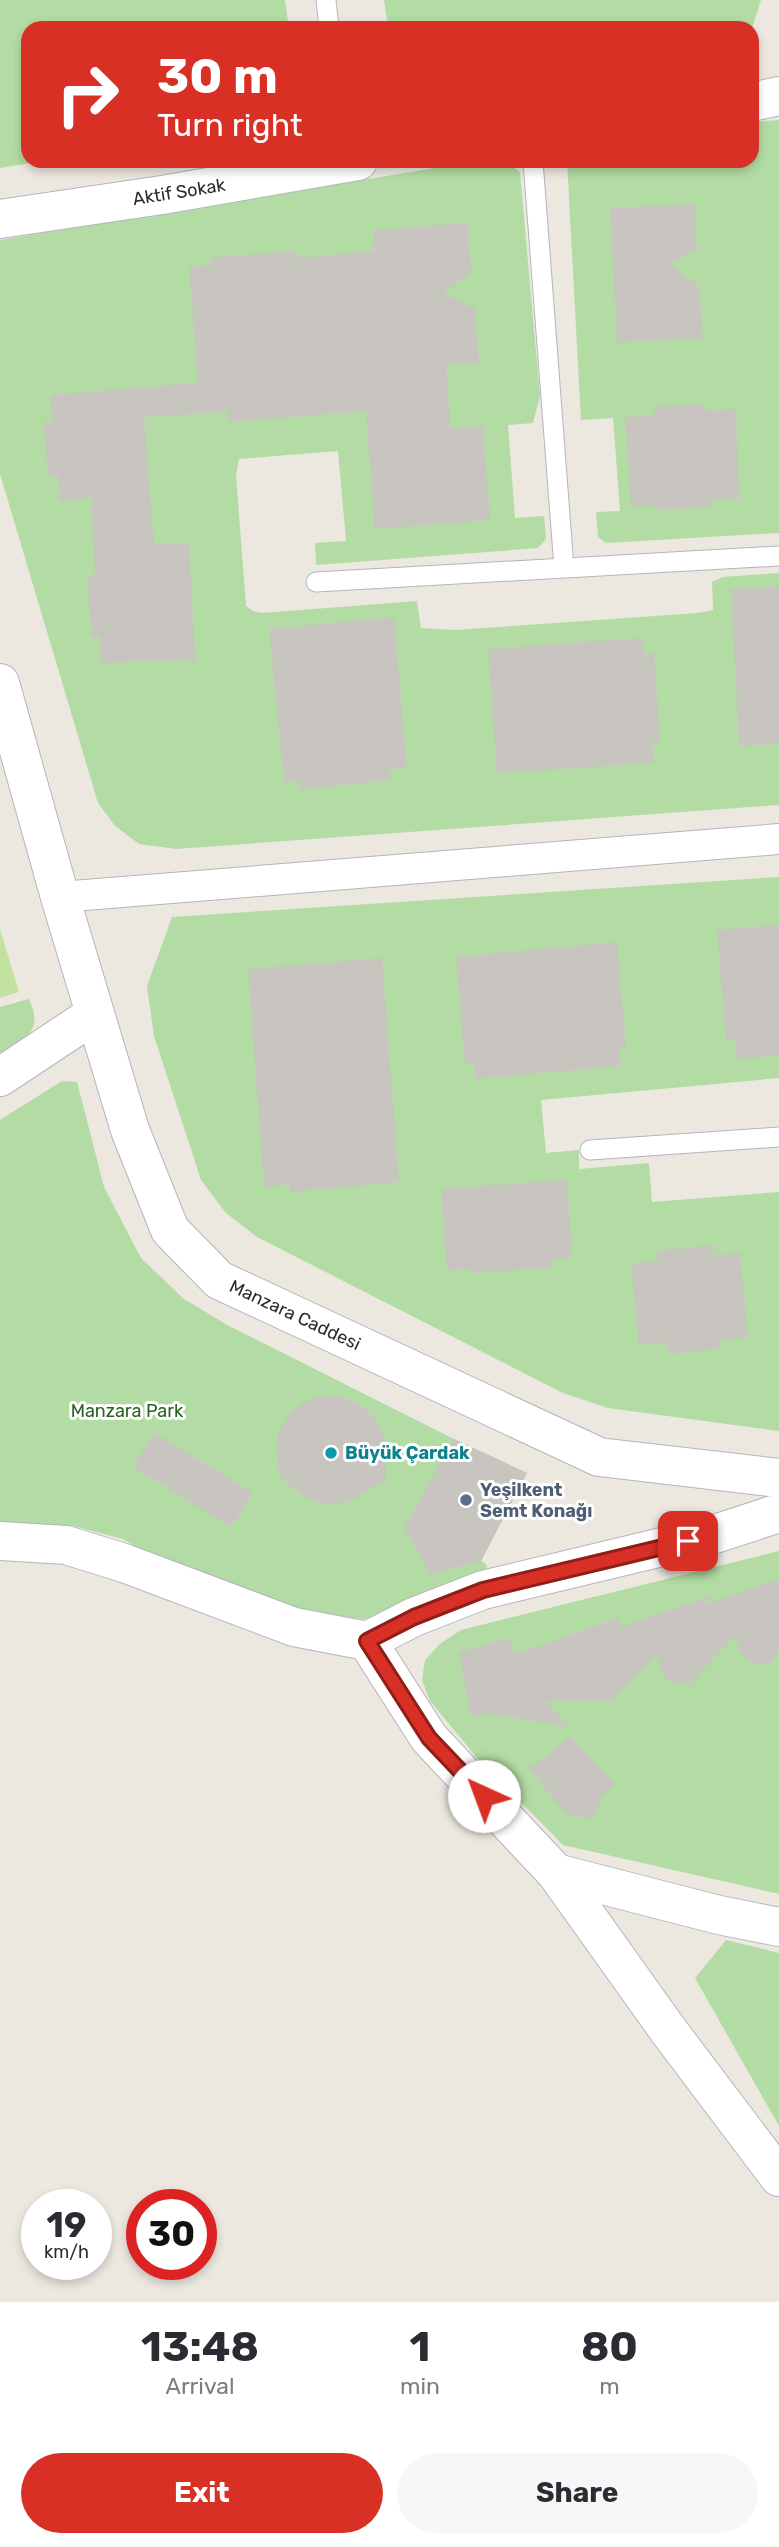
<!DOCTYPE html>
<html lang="en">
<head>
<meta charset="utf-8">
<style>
  body { margin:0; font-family:Rubik,sans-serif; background:#f7f7f7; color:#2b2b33; height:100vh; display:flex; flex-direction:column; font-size:26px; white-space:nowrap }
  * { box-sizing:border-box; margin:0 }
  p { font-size:23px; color:#7c7c81 }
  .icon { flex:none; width:38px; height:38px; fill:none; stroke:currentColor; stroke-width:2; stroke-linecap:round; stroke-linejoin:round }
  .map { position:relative; height:2302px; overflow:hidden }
  .sheet { display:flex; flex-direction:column; background:#fff; flex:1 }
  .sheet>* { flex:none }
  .guide { position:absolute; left:21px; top:21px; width:738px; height:147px; border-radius:21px; box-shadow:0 4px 10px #0003; background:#d93025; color:#fff; overflow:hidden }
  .speed { position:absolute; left:21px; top:2189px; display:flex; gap:14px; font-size:35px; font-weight:700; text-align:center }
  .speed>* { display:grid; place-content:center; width:91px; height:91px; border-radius:50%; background:#fff; box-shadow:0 4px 10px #0003; line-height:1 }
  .speed small { font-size:18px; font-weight:400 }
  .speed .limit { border:10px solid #d22; background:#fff; color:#111 }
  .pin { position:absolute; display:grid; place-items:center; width:60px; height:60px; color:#fff; margin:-30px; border-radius:14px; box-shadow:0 4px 10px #0006 }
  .me { position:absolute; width:77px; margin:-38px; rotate:317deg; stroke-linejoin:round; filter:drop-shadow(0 0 5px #0008) }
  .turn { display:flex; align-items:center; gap:24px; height:147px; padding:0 21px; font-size:32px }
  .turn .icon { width:91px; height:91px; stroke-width:2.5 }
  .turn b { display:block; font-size:49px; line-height:60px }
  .eta { display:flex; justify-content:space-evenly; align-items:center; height:119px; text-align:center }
  .eta b { font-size:42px; font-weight:700; line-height:49px }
  .action { display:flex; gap:14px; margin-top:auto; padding:14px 21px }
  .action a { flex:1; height:80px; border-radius:42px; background:#d93025; color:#fff; font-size:28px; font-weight:700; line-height:80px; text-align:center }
  .action a+a { background:#f7f7f7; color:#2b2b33 }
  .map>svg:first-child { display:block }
  .green { fill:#b2dca3 }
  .pitch { fill:#c1e2a0 }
  .building { fill:#c8c4bf }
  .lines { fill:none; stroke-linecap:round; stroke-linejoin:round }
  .service-casing { stroke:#b3b5be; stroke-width:21 }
  .pedestrian-casing { stroke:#b3b5be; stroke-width:32 }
  .minor-casing { stroke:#b3b5be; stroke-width:40 }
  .service { stroke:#fff; stroke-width:19 }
  .pedestrian { stroke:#fff; stroke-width:30 }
  .minor { stroke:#fff; stroke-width:38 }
  .route-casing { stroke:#8d1f18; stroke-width:18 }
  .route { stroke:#d93025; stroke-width:12 }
  .culture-dot { fill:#0f9aa8; stroke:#fff; stroke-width:2.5 }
  .service-dot { fill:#5c6f8a; stroke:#fff; stroke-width:2.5 }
  .labels { text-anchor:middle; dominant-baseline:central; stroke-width:6; stroke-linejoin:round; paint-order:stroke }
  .street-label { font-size:18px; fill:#2c2c2c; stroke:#fff }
  .park-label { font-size:18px; fill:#2b6123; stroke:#fff }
  .culture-label { font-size:18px; font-weight:bold; fill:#0d838f; stroke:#fff; text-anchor:start }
  .service-label { font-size:18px; font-weight:bold; fill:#4e5e75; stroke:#fff; text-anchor:start }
</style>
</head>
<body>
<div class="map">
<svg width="779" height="2302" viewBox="0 0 779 2302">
  <rect width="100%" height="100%" fill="#ece8e0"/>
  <path class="green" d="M0 0H285L289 28H28V161H43L0 168Z
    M384 0H761L752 28H388Z
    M779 120V533L606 543 598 537 596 512 620 511 613 418 581 420 567 161H752L753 122Z
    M477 161H504L520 172 540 396 533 423 508 425 515 518 544 516 546 539 538 548 316 565 315 543 346 541 338 451 239 459 236 476 246 606 253 611 262 613 417 601 421 628 455 630 698 613 713 610 712 582 723 577 779 573V805L176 849 139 844 115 826 98 803 0 474V240Z
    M779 877V1078L541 1100 546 1153 579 1150V1169L649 1163 652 1202 779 1192V1431L608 1408 563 1393 257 1237 226 1213 201 1180 154 1036 147 986 172 917Z
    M29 999C44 1032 26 1038 0 1054V1007Z
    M62 1081 77 1082 104 1187 141 1258 184 1299 229 1326 454 1439 527 1473 481 1561 487 1565 483 1590 410 1611 363 1619 296 1612 172 1567 123 1539 73 1526 0 1528V1120Z
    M779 1551V1894L563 1845 478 1759 430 1701 422 1680 425 1660 441 1643 461 1630Z
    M726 1940 779 1953V2126L695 1978Z"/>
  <path class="pitch" d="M0 929 19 992 0 998Z"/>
  <path class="building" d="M695 204 697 249 671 264 700 287 703 338 617 343 610 208Z
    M468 223 471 273 443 293 475 309 479 363 446 365 451 428 483 426 490 520 375 529 366 411 228 422 227 412 144 417 154 544 189 543 195 660 101 663 100 636 92 637 87 578 95 576 91 498 60 501 58 475H48L44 421H52L50 395 198 383 189 267 210 265V258L297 251 298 258 373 251 374 230Z
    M704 404 708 411 736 409 739 499 710 500 711 507 656 510V505L631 507 625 417 655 415 654 407Z
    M779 586V744L739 746 731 589Z
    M394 617 407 768 390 769 391 780 300 789V781L284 783 269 629Z
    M643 638 645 654H654L660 743 653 744 654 763 497 773 488 649Z
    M779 925V1056L737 1059 735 1039 726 1040 717 930Z
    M617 942 626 1047 619 1048 621 1066 475 1079 474 1064 465 1065 456 957Z
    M382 958 399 1182 290 1192 289 1184 264 1187 248 969Z
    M567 1180 572 1258 551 1259 552 1268 470 1273 469 1269 447 1271 441 1189Z
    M713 1245V1256L740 1253 748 1337 721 1340 722 1349 668 1354 667 1342 639 1345 631 1264 657 1261 656 1251Z
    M337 1396 354 1401 368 1411 379 1424 385 1441 386 1478 353 1500 336 1505 318 1503 301 1495 280 1476 276 1448 280 1430 289 1415 303 1403 319 1397Z
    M155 1433 253 1493 231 1527 133 1467Z
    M454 1439 527 1473 481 1561 431 1574 404 1528Z
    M779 1579V1648L776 1656 765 1666 743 1658 735 1637 688 1685 665 1679 656 1655 611 1701H546L568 1726 486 1713 471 1717 459 1652 509 1638 514 1655 618 1618 622 1627 715 1594 702 1606Z
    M570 1737 616 1784 600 1797V1804L592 1818 568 1816 529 1769Z"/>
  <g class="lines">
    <defs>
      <path id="service" d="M326 0 329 28
        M533 161 564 568
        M316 582 779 556
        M590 1150 779 1137"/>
      <path id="pedestrian" d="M60 897 779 839"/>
      <path id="minor" d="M752 102 779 96
        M0 219 162 195 358 161
        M0 683 60 897 130 1130 170 1230 219 1280 599 1457 779 1478
        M0 1077 95 1014
        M779 1513 712 1535 483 1590 414 1617 367 1641 429 1738 556 1873 668 2030 779 2177
        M0 1541 66 1545 124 1563 294 1627 367 1641
        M556 1873 719 1915 779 1927"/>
    </defs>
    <use href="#service" class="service-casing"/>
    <use href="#pedestrian" class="pedestrian-casing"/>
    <use href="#minor" class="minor-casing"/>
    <use href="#service" class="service"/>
    <use href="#pedestrian" class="pedestrian"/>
    <use href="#minor" class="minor"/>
  </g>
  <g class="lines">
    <defs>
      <path id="route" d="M484 1796 429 1738 367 1641 414 1617 483 1590 688 1541"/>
    </defs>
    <use href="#route" class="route-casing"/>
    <use href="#route" class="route"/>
  </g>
  <circle class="culture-dot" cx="331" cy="1453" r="7"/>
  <circle class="service-dot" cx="466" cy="1500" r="7"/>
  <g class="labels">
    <g class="street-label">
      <text transform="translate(179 192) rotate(-9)">Aktif Sokak</text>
      <text transform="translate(295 1315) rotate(25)">Manzara Caddesi</text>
    </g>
    <g class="park-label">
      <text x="127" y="1411">Manzara Park</text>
    </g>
    <g class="culture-label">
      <text x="345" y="1453">Büyük Çardak</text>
    </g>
    <g class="service-label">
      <text x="480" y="1490">Yeşilkent<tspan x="480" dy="21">Semt Konağı</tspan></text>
    </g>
  </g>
</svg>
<div class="speed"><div>19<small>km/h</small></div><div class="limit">30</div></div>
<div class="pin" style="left:688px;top:1541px;background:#d93025"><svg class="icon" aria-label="arrive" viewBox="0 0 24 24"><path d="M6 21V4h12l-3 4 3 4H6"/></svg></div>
<svg class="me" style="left:484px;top:1796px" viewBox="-20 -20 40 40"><circle r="19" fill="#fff"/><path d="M0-13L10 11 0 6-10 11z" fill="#d93025"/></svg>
<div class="guide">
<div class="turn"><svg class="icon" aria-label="right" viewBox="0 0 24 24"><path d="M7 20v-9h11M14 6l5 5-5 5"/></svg><div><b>30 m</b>Turn right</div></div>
</div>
</div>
<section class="sheet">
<div class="eta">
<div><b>13:48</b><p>Arrival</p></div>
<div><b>1</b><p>min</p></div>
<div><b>80</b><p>m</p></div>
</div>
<div class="action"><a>Exit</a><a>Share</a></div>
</section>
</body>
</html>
